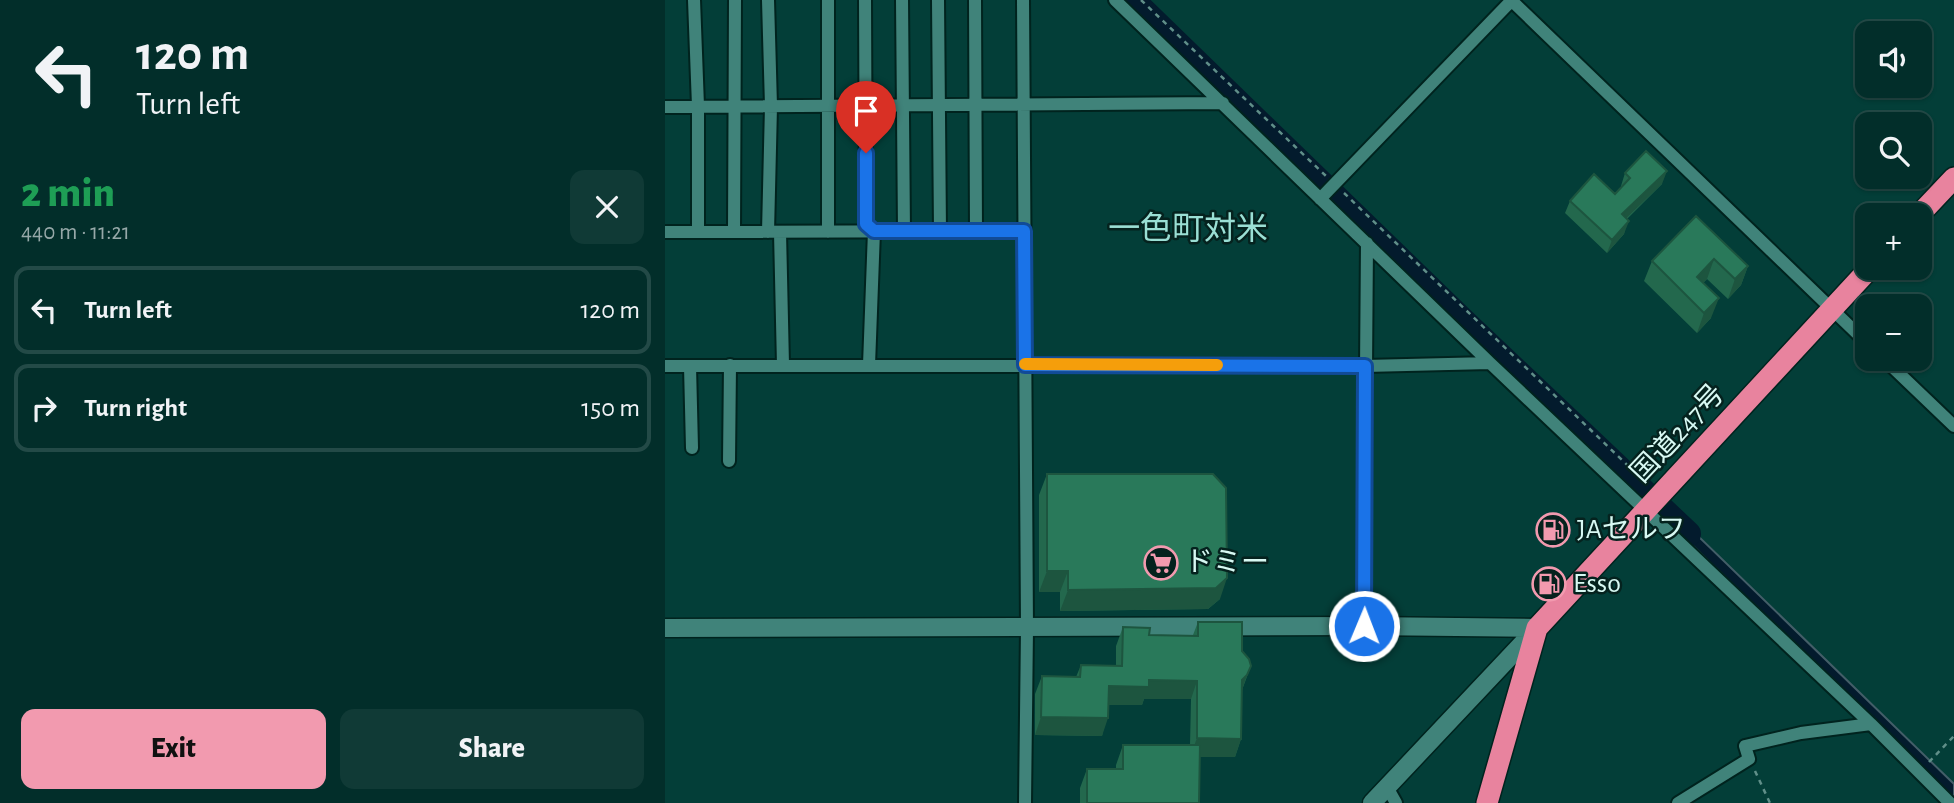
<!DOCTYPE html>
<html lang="en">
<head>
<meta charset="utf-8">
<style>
  body { margin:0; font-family:"Alegreya Sans","Noto Sans JP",sans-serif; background:#103a36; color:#f1f3f6; height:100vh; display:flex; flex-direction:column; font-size:26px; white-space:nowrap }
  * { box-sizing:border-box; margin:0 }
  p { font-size:23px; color:#96a8a8 }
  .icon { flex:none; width:38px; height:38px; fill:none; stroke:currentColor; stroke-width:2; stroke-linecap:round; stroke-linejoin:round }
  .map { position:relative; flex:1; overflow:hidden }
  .details { display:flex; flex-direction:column; background:#022e2a; width:665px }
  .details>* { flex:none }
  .guide { background:#022e2a; color:#f1f3f6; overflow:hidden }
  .tools { position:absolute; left:1190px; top:21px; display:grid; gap:14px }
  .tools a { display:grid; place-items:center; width:77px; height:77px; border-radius:14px; background:#022e2a; box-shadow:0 2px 5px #0004,0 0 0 2px #234a47; font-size:35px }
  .pin { position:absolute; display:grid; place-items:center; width:60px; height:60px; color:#fff; margin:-72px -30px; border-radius:50% 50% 50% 0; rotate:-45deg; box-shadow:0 0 7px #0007 }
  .pin .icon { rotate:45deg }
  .me { position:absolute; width:77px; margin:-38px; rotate:1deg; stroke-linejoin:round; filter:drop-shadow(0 0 5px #0008) }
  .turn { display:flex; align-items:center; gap:24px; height:147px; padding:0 21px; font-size:32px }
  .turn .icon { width:91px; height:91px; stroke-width:2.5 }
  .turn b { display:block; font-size:49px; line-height:60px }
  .round { display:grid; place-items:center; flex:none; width:74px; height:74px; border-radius:14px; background:#103a36 }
  .summary { display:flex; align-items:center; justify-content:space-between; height:119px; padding:0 21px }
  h1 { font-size:42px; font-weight:800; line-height:52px; color:#1e9e55 }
  .primary-button { display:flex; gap:14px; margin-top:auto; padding:14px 21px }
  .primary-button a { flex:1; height:80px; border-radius:14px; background:#f29aaf; color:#111; font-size:28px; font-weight:800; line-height:80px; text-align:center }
  .primary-button a+a { background:#103a36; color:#f1f3f6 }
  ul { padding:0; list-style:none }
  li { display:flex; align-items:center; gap:21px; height:88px; margin:0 14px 10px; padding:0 7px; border:4px solid #234a47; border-radius:14px }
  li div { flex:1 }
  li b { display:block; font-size:26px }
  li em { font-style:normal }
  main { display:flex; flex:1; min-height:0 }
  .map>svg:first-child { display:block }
  .water { fill:#031b2d; stroke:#435e68; stroke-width:2 }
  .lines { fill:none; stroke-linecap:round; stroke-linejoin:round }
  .river { stroke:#031b2d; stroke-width:26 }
  .street-casing { stroke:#00231e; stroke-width:16 }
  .secondary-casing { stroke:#00231e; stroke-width:21 }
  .highway-casing { stroke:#00231e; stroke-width:24 }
  .path { stroke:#608f89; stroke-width:2.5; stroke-dasharray:5 5; stroke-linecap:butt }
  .street { stroke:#40837a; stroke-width:12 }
  .secondary { stroke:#40837a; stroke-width:18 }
  .highway { stroke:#e8839e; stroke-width:21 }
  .wall { fill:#23684d }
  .shaded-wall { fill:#1d553f }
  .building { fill:#29795a; stroke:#1d553f; stroke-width:2 }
  .route-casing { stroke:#114b97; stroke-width:18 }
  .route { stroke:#1a73e8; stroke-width:12 }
  .slow { stroke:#f59e0b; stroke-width:12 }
  .labels { text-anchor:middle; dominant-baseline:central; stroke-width:5; stroke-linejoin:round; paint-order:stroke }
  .street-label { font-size:28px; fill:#d8f9f3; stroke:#05221e }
  .poi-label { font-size:28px; fill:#d8f9f3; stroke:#05221e; text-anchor:start }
  .quarter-label { font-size:32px; fill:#9adfd4; stroke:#05221e }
</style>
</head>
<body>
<main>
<section class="details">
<div class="guide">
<div class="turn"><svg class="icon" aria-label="left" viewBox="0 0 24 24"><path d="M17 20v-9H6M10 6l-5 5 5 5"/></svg><div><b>120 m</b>Turn left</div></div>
</div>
<div class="summary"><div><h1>2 min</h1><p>440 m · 11:21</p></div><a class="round"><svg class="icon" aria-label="close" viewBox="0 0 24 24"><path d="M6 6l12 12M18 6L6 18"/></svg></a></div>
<ul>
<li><svg class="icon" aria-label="left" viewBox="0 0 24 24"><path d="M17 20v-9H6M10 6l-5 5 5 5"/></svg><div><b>Turn left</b></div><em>120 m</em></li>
<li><svg class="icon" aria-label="right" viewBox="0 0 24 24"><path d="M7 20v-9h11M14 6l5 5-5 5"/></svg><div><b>Turn right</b></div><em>150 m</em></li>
</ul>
<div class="primary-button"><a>Exit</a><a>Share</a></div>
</section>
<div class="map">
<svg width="1289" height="803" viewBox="0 0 1289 803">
  <rect width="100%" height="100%" fill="#033e38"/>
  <path class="water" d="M1001 505 1289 784V798L995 514Z"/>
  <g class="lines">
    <path class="river" d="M467 0 796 319 1023 534"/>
    <defs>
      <path id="street" d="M29 0 33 106V232
        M103 0 106 106 103 232
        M163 0V232
        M200 0 201 224 209 231 204 365
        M237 0 239 231
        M273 0 275 231
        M310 0 311 231
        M358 0 362 628 360 803
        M450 0 825 363 1206 724 1285 803
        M847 1 1202 343
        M0 107 558 103
        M655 199 847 0
        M0 232 359 231
        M69 232 70 0
        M115 232 118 365
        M1219 359 1289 426
        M0 366H700L825 363
        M25 366 27 448
        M64 461 65 365
        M699 626 702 243
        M722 787 731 803
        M1013 803 1084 759 1080 746 1136 733 1206 724"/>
      <path id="secondary" d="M0 628 699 626 872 628
        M707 803 872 628"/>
      <path id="highway" d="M1254 215 1289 178
        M822 803 872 628 1205 268"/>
    </defs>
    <use href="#street" class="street-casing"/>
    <use href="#secondary" class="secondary-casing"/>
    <use href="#highway" class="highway-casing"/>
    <path class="path" d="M476 0 661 176
      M679 193 982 484
      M1264 762 1289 736
      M1090 771 1105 803"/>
    <use href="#street" class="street"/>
    <use href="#secondary" class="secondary"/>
    <use href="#highway" class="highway"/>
  </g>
  <path class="wall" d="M960 173 997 184 962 219 959 234 942 253 900 213 905 201 950 194 957 187 956 186Z
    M1031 216 1083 266 1076 285 1063 299 1042 279 1038 283 1046 318 1032 333 979 281 987 261Z
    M382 474 555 599 543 609 395 611V592H374V495Z
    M533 622 577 651 586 666 577 690 576 739 570 757H535L534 803H415V788L422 769H451V765L458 745H525L526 699H479L477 705H444L437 736 370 735V694L377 676 411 677 416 665H451V646L458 627 484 635H528Z"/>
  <path class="shaded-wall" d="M1002 171 997 184 952 227 957 214Z
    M964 221 959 234 942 253 947 240Z
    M1049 259 1042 279 1025 297 1032 277Z
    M1083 266 1076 285 1063 299 1070 279Z
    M1054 298 1046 318 1032 333 1039 313Z
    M382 571H403L395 592H374Z
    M562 578 555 599 543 609 395 611 403 590Z
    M582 675 576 693 577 680Z
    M484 680 532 681 526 699H479L477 705H437L444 686Z
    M376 717 443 718 437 736 370 735Z
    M532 738 576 739 570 757H525Z"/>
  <path class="building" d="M981 151 1002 171 957 214 964 221 947 240 905 201 929 174 950 194 965 178 960 173Z
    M1031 216 1083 266 1070 279 1049 259 1032 277 1054 298 1039 313 987 261Z
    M382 474H548L561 488 562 578 551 588 403 590V571H382Z
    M533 622H577V651L584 659 586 666 582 675 577 680 576 739 532 738V681L484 680V687L444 686 443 718 376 717 377 676 415 677 416 665 457 666 458 627 485 628 484 635 533 636Z
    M458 745H535L534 803H422V769H458Z"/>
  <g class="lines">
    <defs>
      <path id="route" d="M201 153V224L209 231H359L360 365 700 366 699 626"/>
    </defs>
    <use href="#route" class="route-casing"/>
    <use href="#route" class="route"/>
    <path class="slow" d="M360 364 552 365"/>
  </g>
  <defs>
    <symbol id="fuel-ring" viewBox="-11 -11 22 22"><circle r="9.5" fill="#05221e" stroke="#f29aaf" stroke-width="1.5"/><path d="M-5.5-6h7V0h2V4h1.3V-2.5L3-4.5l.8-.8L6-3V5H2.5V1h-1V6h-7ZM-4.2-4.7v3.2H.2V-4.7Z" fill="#f29aaf"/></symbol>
    <symbol id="supermarket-ring" viewBox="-11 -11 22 22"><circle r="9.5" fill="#05221e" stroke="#f29aaf" stroke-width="1.5"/><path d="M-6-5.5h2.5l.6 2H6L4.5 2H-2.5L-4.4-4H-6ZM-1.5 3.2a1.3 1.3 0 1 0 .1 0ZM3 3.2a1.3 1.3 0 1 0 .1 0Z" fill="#f29aaf"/></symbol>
  </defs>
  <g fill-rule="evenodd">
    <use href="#fuel-ring" x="869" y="511" width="38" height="38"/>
    <use href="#supermarket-ring" x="477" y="544" width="38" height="38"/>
    <use href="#fuel-ring" x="865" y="565" width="38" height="38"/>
  </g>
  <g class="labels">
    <g class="street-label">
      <text transform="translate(1013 434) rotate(-47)">国道247号</text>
    </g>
    <g class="poi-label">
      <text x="912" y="530">JAセルフ</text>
      <text x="520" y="563">ドミー</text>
      <text x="908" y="584">Esso</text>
    </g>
    <g class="quarter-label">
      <text x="523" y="229">一色町対米</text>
    </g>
  </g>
</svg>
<div class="tools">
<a><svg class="icon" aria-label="sound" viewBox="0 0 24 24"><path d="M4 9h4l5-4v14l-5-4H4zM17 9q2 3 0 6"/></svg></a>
<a><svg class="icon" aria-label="search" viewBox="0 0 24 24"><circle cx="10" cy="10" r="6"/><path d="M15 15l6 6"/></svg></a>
<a>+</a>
<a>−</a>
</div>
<div class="pin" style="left:201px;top:153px;background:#d93025"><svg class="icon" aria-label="arrive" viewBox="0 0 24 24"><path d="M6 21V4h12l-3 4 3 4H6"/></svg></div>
<svg class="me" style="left:699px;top:626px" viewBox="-20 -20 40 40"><circle r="17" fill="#1a73e8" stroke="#fff" stroke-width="3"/><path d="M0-11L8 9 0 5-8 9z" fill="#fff"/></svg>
</div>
</main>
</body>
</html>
